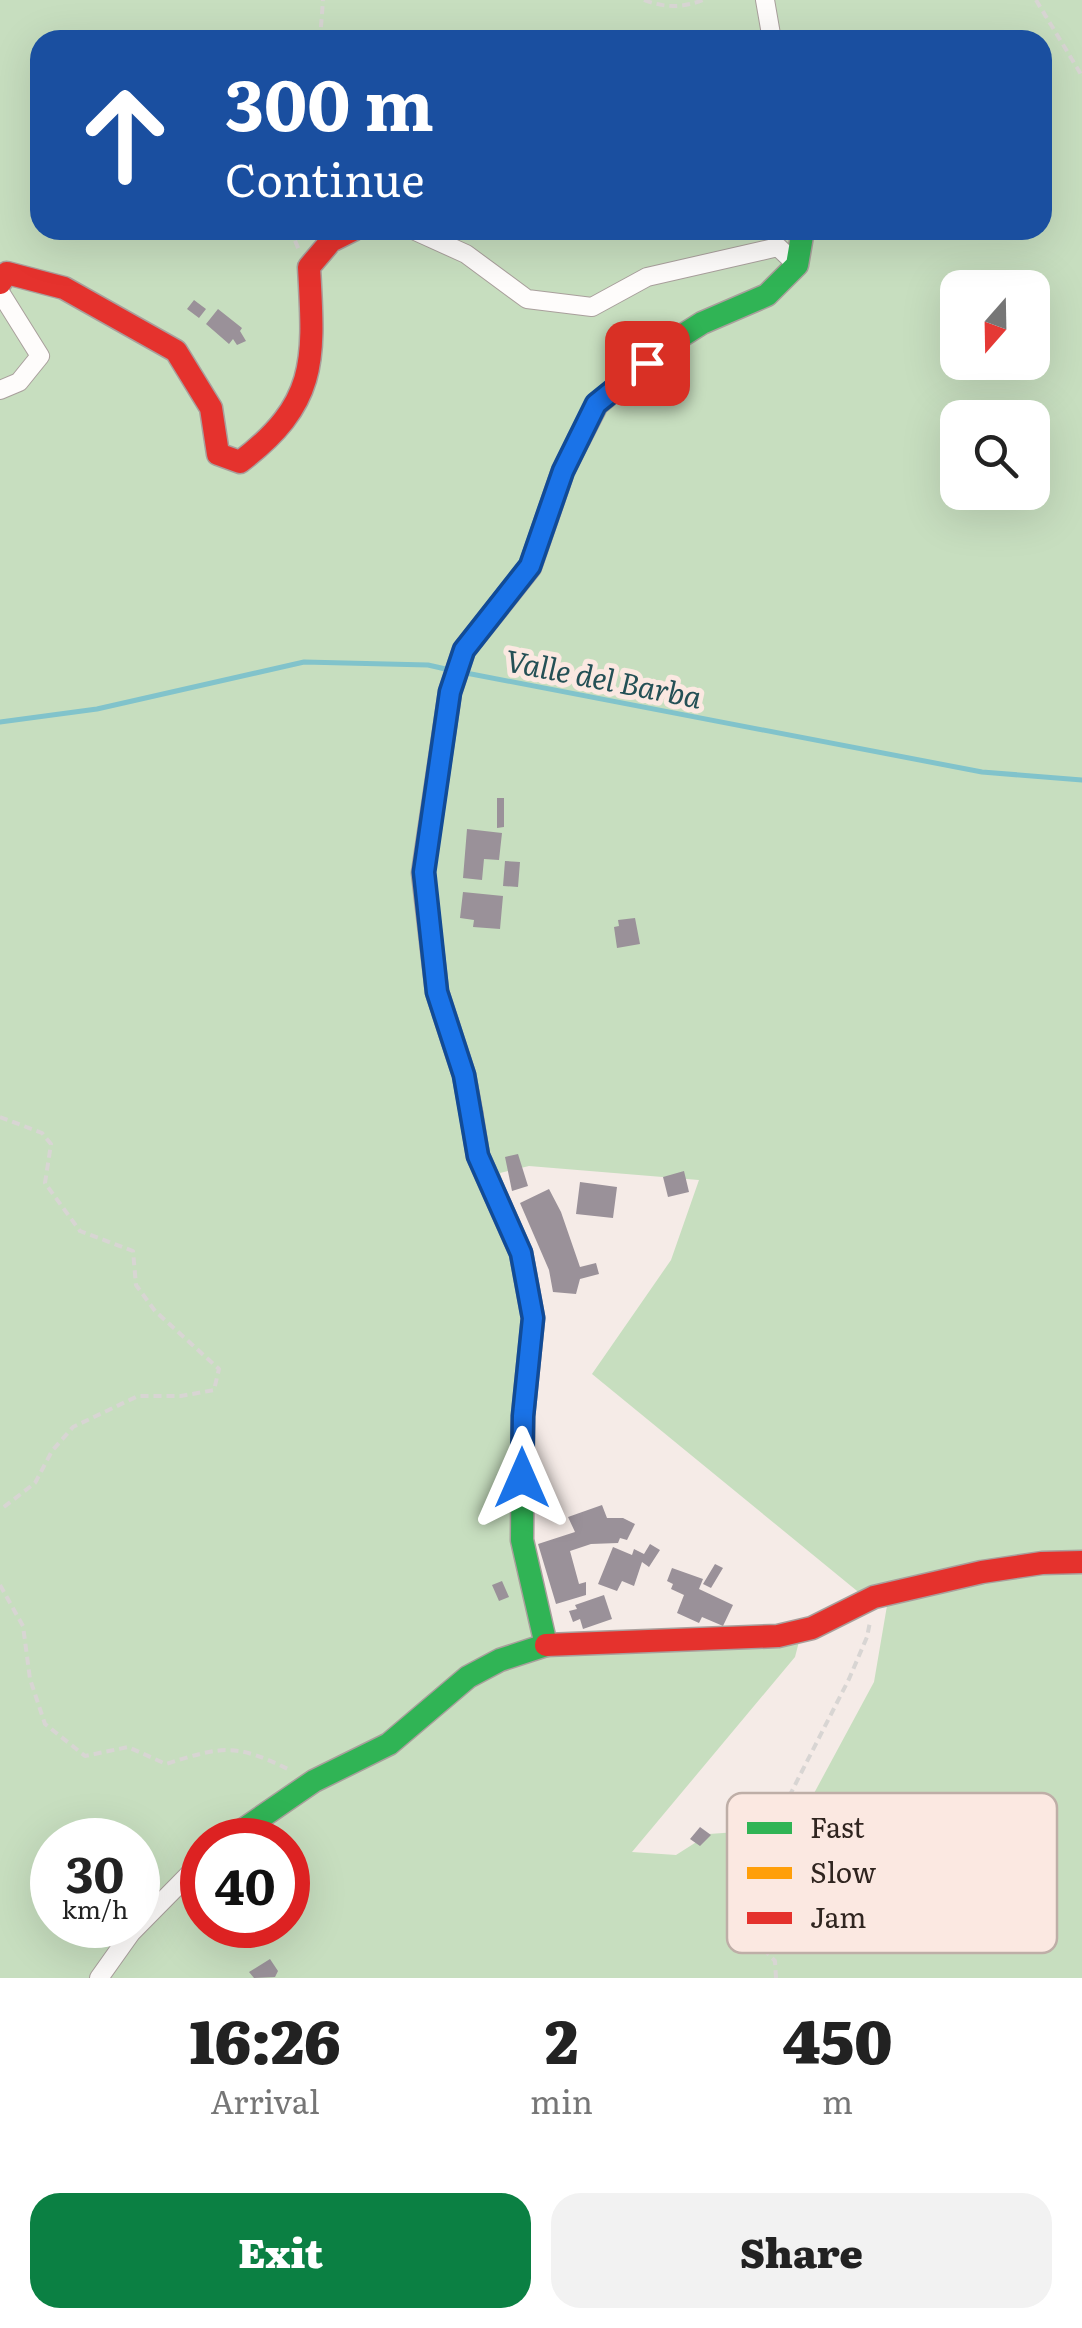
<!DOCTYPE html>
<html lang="en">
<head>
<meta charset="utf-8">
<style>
  body { margin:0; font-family:Literata,serif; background:#f2f2f2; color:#222; height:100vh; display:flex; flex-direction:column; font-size:38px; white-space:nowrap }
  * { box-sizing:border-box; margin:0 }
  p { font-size:32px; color:#767676 }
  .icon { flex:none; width:55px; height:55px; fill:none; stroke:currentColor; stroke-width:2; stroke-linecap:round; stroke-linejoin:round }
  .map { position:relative; height:1978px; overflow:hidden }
  .drawer { display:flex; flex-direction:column; background:#fff; flex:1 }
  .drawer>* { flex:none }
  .guide { position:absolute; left:30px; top:30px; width:1022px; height:210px; border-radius:30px; box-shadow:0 10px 40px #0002; background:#1a4fa0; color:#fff; overflow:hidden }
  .needle { width:65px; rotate:200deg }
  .fabs { position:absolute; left:940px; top:270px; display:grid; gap:20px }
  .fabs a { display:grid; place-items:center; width:110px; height:110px; border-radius:20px; background:#fff; box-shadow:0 10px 40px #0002; font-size:50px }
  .speed { position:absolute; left:30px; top:1818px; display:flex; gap:20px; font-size:50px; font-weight:700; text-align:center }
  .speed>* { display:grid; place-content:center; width:130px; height:130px; border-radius:50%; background:#fff; box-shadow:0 10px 40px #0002; line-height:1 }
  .speed small { font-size:25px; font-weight:400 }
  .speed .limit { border:15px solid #d22; background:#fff; color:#111 }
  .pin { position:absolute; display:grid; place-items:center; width:85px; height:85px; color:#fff; margin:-42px; border-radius:20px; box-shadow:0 5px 15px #0006 }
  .me { position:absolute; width:110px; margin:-55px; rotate:0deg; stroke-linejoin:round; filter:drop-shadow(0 0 8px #0008) }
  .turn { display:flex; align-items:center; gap:35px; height:210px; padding:0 30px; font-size:45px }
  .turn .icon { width:130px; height:130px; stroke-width:2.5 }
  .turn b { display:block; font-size:70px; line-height:85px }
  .eta { display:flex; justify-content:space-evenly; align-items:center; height:170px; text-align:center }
  .eta b { font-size:60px; font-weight:800; line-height:70px }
  .primary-button { display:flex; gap:20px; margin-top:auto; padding:20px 30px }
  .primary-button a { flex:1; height:115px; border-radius:30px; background:#0b8043; color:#fff; font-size:40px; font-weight:800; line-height:115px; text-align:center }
  .primary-button a+a { background:#f2f2f2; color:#222 }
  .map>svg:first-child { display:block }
  .green { fill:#c7debf; fill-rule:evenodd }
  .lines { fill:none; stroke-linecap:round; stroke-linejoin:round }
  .stream { stroke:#81c3cb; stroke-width:5 }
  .building { fill:#9a9199 }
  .street-casing { stroke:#a99f9c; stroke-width:20 }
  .fast-casing { stroke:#a99f9c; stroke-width:25 }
  .slow-casing { stroke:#a99f9c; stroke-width:25 }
  .jam-casing { stroke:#a99f9c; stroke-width:25 }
  .path { stroke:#d8d5d3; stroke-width:4; stroke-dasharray:8 5; stroke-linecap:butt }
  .street { stroke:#fefcfb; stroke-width:18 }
  .fast { stroke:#30b455; stroke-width:22 }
  .slow { stroke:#ff9f0a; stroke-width:22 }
  .jam { stroke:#e5322d; stroke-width:22 }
  .route-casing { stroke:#114b97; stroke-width:25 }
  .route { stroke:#1a73e8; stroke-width:18 }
  .labels { text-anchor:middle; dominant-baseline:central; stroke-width:10; stroke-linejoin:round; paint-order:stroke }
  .water-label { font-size:30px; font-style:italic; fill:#245056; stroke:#fbe8e1 }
  .key { fill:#fbe8e1; stroke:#beaea7; stroke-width:2.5 }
  .key-label { font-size:28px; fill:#302520 }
</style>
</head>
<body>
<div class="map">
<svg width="1082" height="1978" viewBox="0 0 1082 1978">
  <rect width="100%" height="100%" fill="#f5ebe7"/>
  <path class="green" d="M0 0H1082V1978H0ZM40 40H1042V230H40ZM958 288H1032V362H958ZM958 418H1032V492H958ZM529 1166 699 1180 671 1260 592 1374 862 1595 890 1588 874 1682 791 1836 737 1832 709 1834 676 1855 632 1852 795 1657 803 1626 549 1635 533 1562 531 1362 539 1303 500 1173ZM52 1840H138V1925H52ZM202 1840H288V1925H202Z"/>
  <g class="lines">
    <path class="stream" d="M466 673 982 772 1082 780
      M0 722 97 709 304 662 428 665 450 670"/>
  </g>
  <path class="building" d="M194 300 206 309 199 318 187 309Z
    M218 309 242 328 240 331 246 341 237 345 233 339 229 344 206 324Z
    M497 798H504V827L497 828Z
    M467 829 502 833 499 860 484 859 482 880 463 878Z
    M505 861 520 862 518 887 503 886Z
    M463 892 503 896 500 929 473 927 474 920 460 918Z
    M635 918 640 944 617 948 614 927 619 926 618 920Z
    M518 1154 528 1186 512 1191 505 1157Z
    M684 1171 689 1192 668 1197 663 1177Z
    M580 1182 617 1187 613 1218 576 1214Z
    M549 1189 561 1212 580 1267 596 1263 599 1274 580 1279 576 1294 553 1292 549 1270 520 1203Z
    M602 1505 607 1518H623L635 1524 627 1540 620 1538 618 1543 591 1544 570 1551 579 1584 586 1582V1595L556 1604 538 1544 575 1532 568 1517Z
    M650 1544 660 1550 649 1567 642 1562 634 1586 622 1581 617 1591 598 1584 613 1547 632 1555 634 1549 644 1554Z
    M715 1564 723 1568 711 1588 703 1584Z
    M672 1568 703 1579 699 1589 733 1605 723 1626 702 1617 699 1623 677 1613 684 1595 671 1589 673 1584 667 1581Z
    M502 1581 509 1597 499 1601 492 1585Z
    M604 1595 612 1619 583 1629 580 1619 573 1622 569 1611 577 1609 575 1605Z
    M700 1827 711 1835 700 1846 690 1839Z
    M270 1959 278 1971 275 1977 254 1978 249 1972Z"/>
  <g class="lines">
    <defs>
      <path id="street" d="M765 0 772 40
        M413 230 466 254 527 299 592 307 647 277 778 247 797 265
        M0 292 40 356 19 382 0 390
        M99 1978 131 1933 202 1861"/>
      <path id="fast" d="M579 439 597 404 672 342 702 323 767 295 797 265 803 230
        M228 1840 314 1781 389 1744 468 1677 500 1660 546 1645 522 1540 523 1416 533 1318 521 1253 478 1156 471 1113"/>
      <path id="slow" d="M471 1113 464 1075 437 992 423 873 450 692 464 650 530 567 563 471 579 439"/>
      <path id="jam" d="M0 283 7 273 64 288 176 351 211 408 218 454 240 462C319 402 314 359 309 267L331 241 353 230
        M546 1645 778 1636 812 1628 874 1597 982 1572 1042 1563 1082 1562"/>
    </defs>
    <use href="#street" class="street-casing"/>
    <use href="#fast" class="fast-casing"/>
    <use href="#slow" class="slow-casing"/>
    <use href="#jam" class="jam-casing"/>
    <path class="path" d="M644 0C665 8 682 8 703 0
      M1036 0 1082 76
      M320 40 323 0
      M298 230 293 236 299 250
      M0 1117 42 1133 51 1144 45 1183 80 1231 133 1251 136 1285 155 1311 219 1369 214 1390 181 1396H138L73 1427 52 1451 35 1483 0 1510
      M0 1585 23 1626 30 1679 45 1724 85 1756 128 1747 166 1764C223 1746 235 1743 290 1770
      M776 1978 775 1961 749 1934 736 1915 744 1885 849 1679 867 1637 870 1622"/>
    <use href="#street" class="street"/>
    <use href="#fast" class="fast"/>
    <use href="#slow" class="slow"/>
    <use href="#jam" class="jam"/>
  </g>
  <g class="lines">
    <defs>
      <path id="route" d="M522 1478 523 1416 533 1318 521 1253 478 1156 464 1075 437 992 424 872 450 692 464 650 530 566 563 471 596 404 647 363"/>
    </defs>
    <use href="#route" class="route-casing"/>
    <use href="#route" class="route"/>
  </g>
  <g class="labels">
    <g class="water-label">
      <text transform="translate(604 677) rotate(11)">Valle del Barba</text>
    </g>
  </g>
  <rect x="727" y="1793" width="330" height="160" rx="15" class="key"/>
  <rect x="747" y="1822" width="45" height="12" fill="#30b455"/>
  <rect x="747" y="1867" width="45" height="12" fill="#ff9f0a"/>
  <rect x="747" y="1912" width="45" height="12" fill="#e5322d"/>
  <g class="key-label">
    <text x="810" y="1838">Fast</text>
    <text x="810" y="1883">Slow</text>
    <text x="810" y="1928">Jam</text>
  </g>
</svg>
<div class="fabs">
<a><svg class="needle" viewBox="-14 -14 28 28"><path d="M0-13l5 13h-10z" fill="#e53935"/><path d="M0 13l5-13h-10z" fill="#767676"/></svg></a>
<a><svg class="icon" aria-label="search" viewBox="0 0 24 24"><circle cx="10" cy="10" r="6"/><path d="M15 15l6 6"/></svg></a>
</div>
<div class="speed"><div>30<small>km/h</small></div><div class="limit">40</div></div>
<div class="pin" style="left:647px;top:363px;background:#d93025"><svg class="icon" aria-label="arrive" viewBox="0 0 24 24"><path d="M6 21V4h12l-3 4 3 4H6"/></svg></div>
<svg class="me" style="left:522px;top:1478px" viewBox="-20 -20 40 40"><path d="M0-17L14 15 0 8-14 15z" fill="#1a73e8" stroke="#fff" stroke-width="4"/></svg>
<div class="guide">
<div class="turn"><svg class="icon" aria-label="ahead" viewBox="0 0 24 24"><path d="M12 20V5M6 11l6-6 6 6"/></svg><div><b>300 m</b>Continue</div></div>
</div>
</div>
<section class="drawer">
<div class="eta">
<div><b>16:26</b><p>Arrival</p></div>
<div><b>2</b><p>min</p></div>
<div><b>450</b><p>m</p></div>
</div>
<div class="primary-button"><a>Exit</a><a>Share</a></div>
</section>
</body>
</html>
